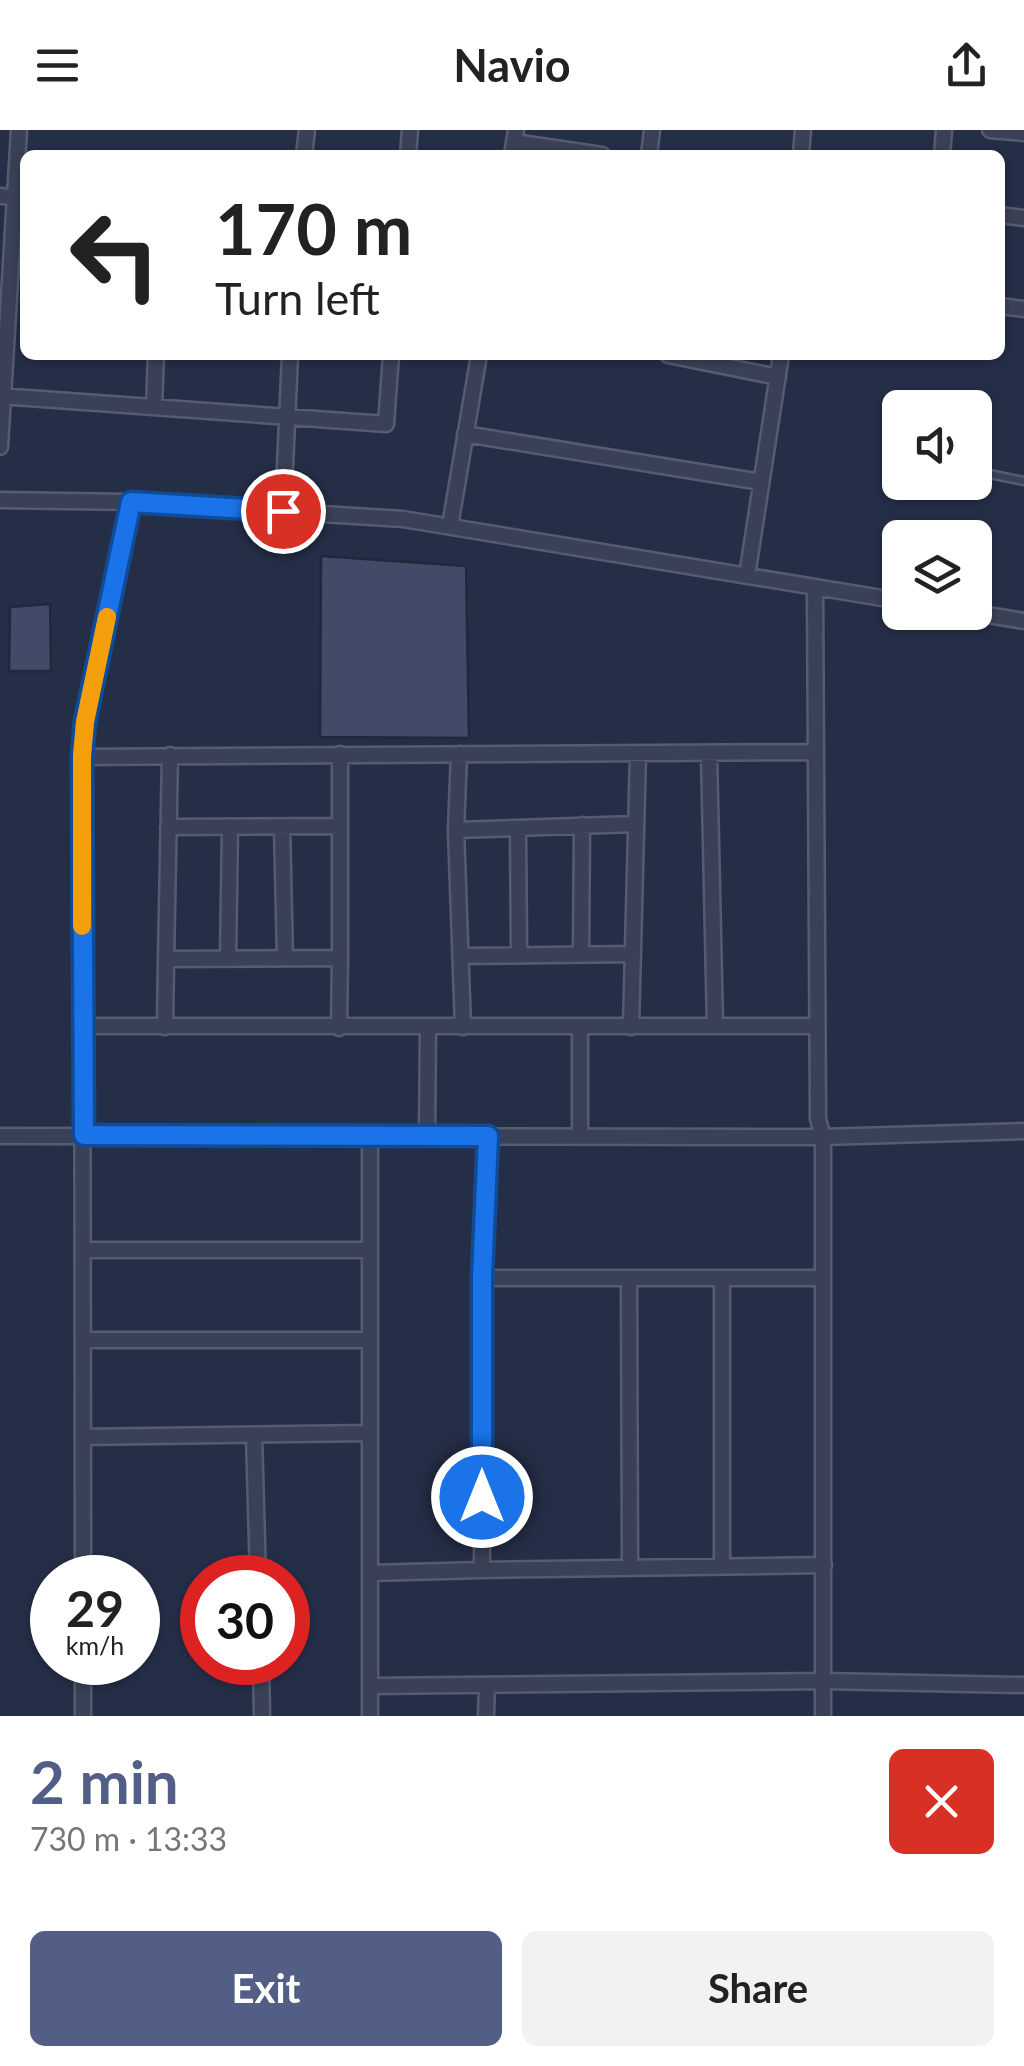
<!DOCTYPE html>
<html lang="en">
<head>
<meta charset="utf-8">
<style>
  body { margin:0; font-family:Lato,sans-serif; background:#f2f2f2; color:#222; height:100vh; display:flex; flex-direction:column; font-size:38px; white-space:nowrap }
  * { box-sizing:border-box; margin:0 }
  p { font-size:32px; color:#767676 }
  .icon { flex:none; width:55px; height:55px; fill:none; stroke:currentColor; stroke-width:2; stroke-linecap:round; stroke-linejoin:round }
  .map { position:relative; height:1586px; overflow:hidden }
  .panel { display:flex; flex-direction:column; background:#fff; flex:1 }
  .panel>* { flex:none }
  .top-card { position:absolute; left:20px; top:20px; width:985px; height:210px; border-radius:15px; box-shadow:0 2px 8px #0004; background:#fff; color:#222; overflow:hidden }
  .fabs { position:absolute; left:882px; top:260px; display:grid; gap:20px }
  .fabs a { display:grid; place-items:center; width:110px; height:110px; border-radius:15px; background:#fff; box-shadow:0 2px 8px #0004; font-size:50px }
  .speed { position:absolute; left:30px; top:1425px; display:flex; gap:20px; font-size:50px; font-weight:700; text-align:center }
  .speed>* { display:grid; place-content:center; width:130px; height:130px; border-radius:50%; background:#fff; box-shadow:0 2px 8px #0004; line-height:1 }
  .speed small { font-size:25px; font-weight:400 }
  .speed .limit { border:15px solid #d22; background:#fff; color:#111 }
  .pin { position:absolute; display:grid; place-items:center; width:85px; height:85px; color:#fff; margin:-42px; border:5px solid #fff; border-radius:50%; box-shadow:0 2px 10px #0007 }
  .me { position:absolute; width:110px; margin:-55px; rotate:0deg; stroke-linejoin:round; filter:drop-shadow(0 0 8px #0008) }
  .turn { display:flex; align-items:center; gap:35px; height:210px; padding:0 30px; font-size:45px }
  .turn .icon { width:130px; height:130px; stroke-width:2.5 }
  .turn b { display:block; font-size:70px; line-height:85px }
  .round { display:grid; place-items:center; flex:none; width:105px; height:105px; border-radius:15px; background:#f2f2f2 }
  .summary { display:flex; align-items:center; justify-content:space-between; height:170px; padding:0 30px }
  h1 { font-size:60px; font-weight:700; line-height:75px; color:#525e85 }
  .cta { display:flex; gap:20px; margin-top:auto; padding:20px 30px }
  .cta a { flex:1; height:115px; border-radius:15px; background:#525e85; color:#fff; font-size:40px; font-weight:700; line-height:115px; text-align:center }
  .cta a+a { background:#f2f2f2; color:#222 }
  header { display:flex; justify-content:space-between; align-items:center; height:130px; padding:0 30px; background:#fff; font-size:45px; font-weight:700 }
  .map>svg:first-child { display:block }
  .building { fill:#414b67; stroke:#20283d; stroke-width:2.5 }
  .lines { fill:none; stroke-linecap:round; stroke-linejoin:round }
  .lane-casing { stroke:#555c70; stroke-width:11 }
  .street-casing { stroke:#555c70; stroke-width:19 }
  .lane { stroke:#3a4156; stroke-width:6 }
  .street { stroke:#3a4156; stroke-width:14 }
  .route-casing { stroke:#114b97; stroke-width:25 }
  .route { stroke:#1a73e8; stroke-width:18 }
  .slow { stroke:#f59e0b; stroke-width:18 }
</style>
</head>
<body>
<header><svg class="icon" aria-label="menu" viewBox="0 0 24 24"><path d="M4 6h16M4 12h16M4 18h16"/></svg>Navio<svg class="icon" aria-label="share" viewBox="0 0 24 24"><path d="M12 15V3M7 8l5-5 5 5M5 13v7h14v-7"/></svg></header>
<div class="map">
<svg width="1024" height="1586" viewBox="0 0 1024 1586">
  <rect width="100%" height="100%" fill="#252e47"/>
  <path class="building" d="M321 426 466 436 469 608 320 607Z
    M50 474 51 541H9L10 477Z"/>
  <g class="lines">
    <defs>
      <path id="lane" d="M975 341 1024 351"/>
      <path id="street" d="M990 0 1024 3
        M514 12 602 25
        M304 25 307 0
        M408 25 410 0
        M512 25 516 0
        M649 25 652 0
        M801 25 803 0
        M942 25 944 0
        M0 66 25 68
        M1000 85 1024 88
        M1000 176 1024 179
        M668 225 778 247
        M0 266 386 294 391 225
        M154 276 156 225
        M465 304 761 352
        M0 317 19 0
        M0 370 131 372 403 389 900 471
        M283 381 290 225
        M450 396 479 225
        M747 446 781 225
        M815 458 818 989 823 1007V1586
        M970 482 1024 491
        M709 623 715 896
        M459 624 456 700 636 694
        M170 625 166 829 340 828 339 898
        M82 627 85 592 131 372
        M168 697 340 696
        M282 697 285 828
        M518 698 519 825
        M456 700 463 897
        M581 824 582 695
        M460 826 633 824
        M228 828 230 697
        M340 828V624
        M82 896H817
        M165 897 166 829
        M580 897V1005
        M631 897 638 623
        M0 1006 823 1007 1024 1001
        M427 1007 428 897
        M83 1120H370
        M482 1148 488 1006
        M629 1148 630 1438
        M823 1148H482V1440L824 1435
        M83 1210H370
        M254 1305 258 1448
        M83 1307 370 1303
        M722 1437V1148
        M370 1443 482 1440
        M83 1448 82 627 816 622
        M261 1532 262 1586
        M370 1556 824 1551 1024 1555
        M83 1586V1532
        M370 1586V1007
        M486 1586 487 1555"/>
    </defs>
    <use href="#lane" class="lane-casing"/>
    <use href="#street" class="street-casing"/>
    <use href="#lane" class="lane"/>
    <use href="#street" class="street"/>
  </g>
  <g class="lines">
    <defs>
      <path id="route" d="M283 381 131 372 85 592 82 626 84 1005 488 1006 482 1148V1367"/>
    </defs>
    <use href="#route" class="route-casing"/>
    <use href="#route" class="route"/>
    <path class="slow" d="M82 796V626L85 592 107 487"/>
  </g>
</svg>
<div class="fabs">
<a><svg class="icon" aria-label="sound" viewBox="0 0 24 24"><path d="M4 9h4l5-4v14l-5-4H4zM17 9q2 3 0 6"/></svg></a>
<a><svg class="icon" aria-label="layers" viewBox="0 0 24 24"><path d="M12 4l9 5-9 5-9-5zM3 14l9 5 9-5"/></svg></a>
</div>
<div class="speed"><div>29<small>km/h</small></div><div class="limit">30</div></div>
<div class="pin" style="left:283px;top:381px;background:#d93025"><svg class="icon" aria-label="arrive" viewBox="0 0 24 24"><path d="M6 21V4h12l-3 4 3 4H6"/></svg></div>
<svg class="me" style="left:482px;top:1367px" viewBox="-20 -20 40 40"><circle r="17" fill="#1a73e8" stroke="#fff" stroke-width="3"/><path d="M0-11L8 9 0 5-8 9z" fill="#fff"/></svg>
<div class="top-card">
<div class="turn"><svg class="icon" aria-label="left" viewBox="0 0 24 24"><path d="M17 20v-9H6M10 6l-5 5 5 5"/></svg><div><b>170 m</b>Turn left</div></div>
</div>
</div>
<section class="panel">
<div class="summary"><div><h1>2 min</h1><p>730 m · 13:33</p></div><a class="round" style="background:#d93025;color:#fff"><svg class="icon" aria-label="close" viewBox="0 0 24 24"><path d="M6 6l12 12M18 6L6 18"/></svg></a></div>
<div class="cta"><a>Exit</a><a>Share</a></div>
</section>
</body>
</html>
